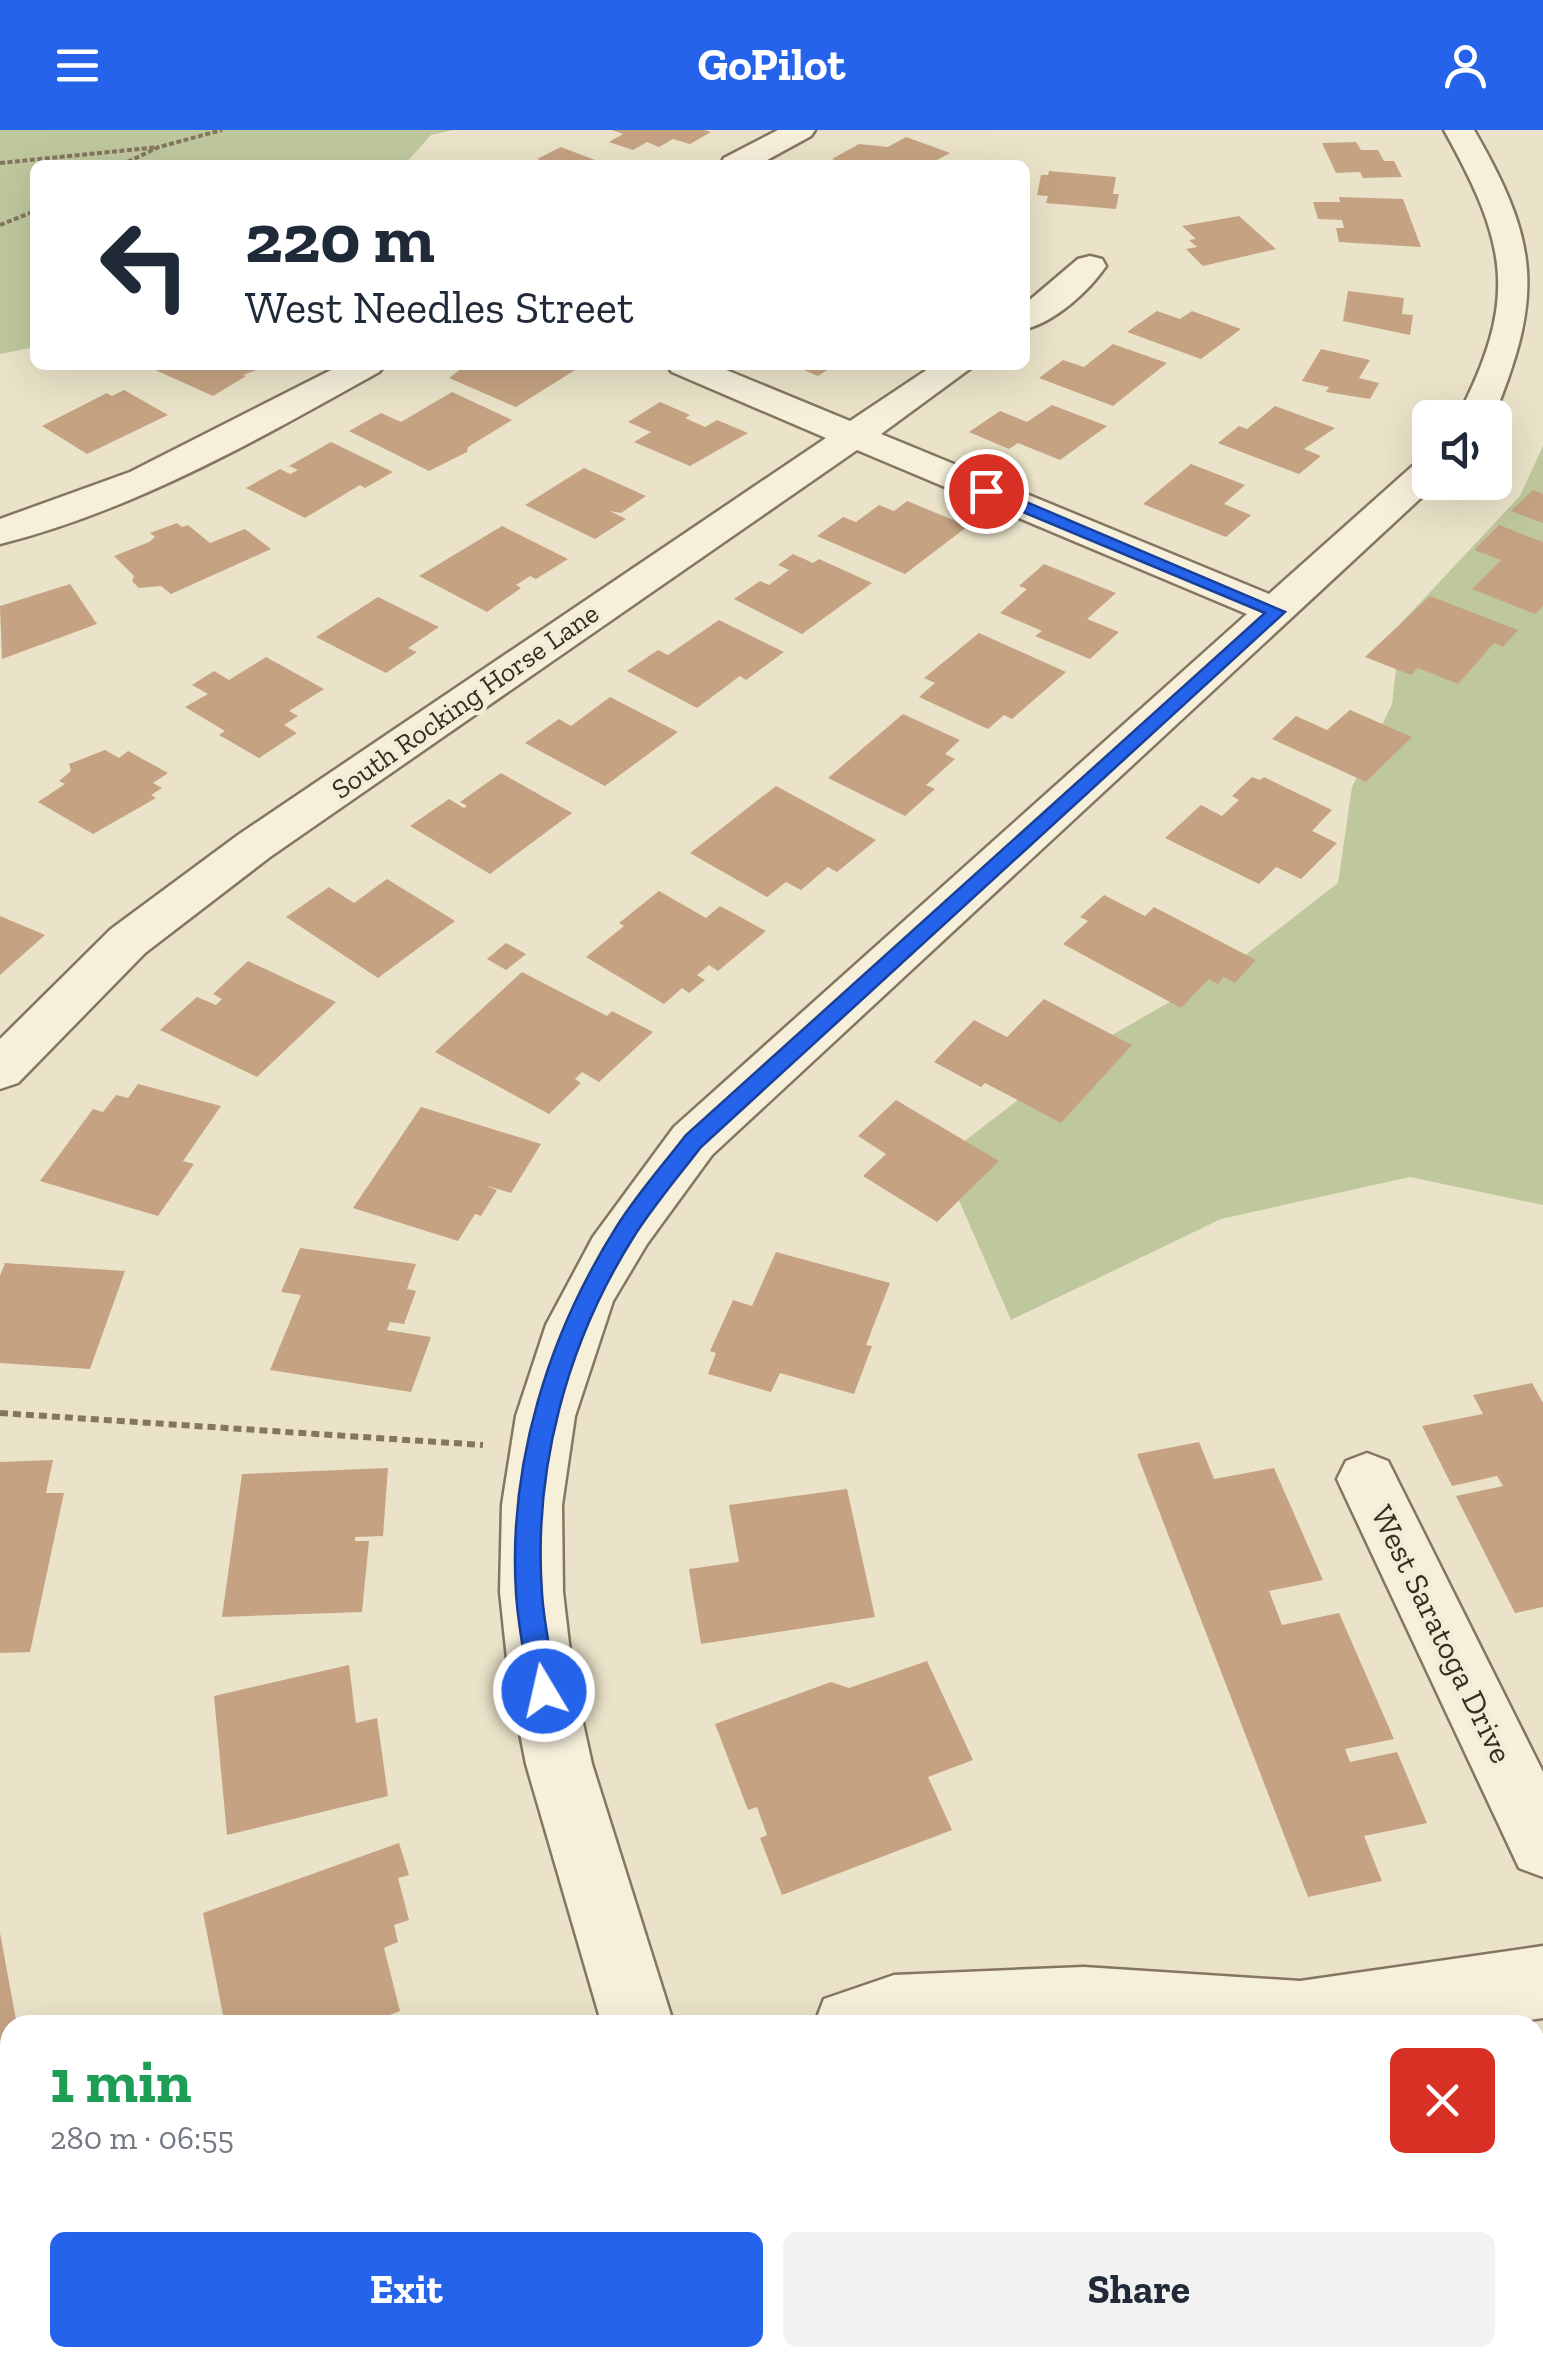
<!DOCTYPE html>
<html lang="en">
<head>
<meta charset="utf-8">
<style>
  body { margin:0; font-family:"Zilla Slab",serif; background:#f2f2f3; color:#1f2937; height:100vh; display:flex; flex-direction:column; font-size:38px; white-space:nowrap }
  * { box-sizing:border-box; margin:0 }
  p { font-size:32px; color:#747a83 }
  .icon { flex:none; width:55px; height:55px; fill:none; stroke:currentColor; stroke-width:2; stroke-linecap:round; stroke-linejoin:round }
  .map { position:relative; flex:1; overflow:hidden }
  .panel { position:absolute; left:0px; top:1885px; width:1545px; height:352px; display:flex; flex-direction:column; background:#fff; border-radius:30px 30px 0 0; box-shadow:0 10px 40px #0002 }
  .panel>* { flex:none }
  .top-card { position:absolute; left:30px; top:30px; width:1000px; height:210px; border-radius:15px; box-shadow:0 10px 40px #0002; background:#fff; color:#1f2937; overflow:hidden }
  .controls { position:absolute; left:1412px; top:270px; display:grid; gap:20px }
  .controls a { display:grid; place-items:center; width:100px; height:100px; border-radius:15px; background:#fff; box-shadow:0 10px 40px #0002; font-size:50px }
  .pin { position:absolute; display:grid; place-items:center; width:85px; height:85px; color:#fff; margin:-42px; border:5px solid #fff; border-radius:50%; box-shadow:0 2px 10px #0007 }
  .me { position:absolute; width:110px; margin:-55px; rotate:351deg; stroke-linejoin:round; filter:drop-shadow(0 0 8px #0008) }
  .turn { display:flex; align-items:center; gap:35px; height:210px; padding:0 50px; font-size:45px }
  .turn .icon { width:130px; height:130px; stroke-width:2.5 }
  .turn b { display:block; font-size:70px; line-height:85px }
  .round { display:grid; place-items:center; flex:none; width:105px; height:105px; border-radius:15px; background:#f2f2f3 }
  .headline { display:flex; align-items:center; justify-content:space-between; height:170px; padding:0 50px }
  h1 { font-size:60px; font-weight:800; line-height:75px; color:#1e9e55 }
  .primary-button { display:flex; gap:20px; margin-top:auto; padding:20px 50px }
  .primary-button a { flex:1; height:115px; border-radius:15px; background:#2563eb; color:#fff; font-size:40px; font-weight:800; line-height:115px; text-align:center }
  .primary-button a+a { background:#f2f2f3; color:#1f2937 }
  header { display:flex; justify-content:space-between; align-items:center; height:130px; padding:0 50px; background:#2563eb; color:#fff; font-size:45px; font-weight:800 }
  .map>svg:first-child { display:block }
  .green { fill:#bfc89d }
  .building { fill:#c5a382 }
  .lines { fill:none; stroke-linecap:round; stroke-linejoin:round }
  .street-casing { stroke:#85765f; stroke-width:5 }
  .path-far1 { stroke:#85765f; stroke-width:4; stroke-dasharray:5 2.5; stroke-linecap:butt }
  .path { stroke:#85765f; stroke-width:6; stroke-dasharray:8 5; stroke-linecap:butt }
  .street { fill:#f6f0db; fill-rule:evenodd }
  .route { fill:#2563eb; stroke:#184099; stroke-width:2.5 }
  .labels { text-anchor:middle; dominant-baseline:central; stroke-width:9; stroke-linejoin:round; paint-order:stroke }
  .far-street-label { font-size:28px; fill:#372d21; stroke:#f3edd7 }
  .street-label { font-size:32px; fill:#372d21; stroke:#f3edd7 }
</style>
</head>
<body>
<header><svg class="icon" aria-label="menu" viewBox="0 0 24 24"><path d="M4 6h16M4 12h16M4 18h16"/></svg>GoPilot<svg class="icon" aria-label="person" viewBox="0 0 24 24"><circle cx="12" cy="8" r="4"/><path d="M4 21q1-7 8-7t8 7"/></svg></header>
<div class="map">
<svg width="1543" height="2237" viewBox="0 0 1543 2237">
  <rect width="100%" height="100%" fill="#eae3c9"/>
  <path class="green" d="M0 0H453L431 5 404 35H35V217L0 224Z
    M1543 316V1075L1410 1047 1221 1089 1011 1190 941 1029 1074 927 1227 839 1338 753 1352 657 1392 574 1401 493 1520 366Z"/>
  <path class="building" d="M612 0H704L711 2 690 14 673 9 659 17 647 12 633 20 609 12 623 4Z
    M906 7 950 23 928 35H850L832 29 859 14 888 17Z
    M1356 12 1361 20H1378L1384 31H1394L1402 47 1363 48 1360 42 1336 43 1322 13Z
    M561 17 608 35H538L545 32 537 29Z
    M1049 41 1116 47 1113 64H1119L1116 79 1046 73 1048 66 1037 65 1041 45H1048Z
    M1339 67 1403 69 1421 117 1339 112 1336 98H1344L1342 90 1318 89 1313 72H1340Z
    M1239 86 1276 119 1203 136 1186 119 1197 117 1189 110 1196 109 1182 96Z
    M1348 161 1404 168 1402 184 1413 185 1410 205 1343 191Z
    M1157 181 1180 189 1192 181 1241 199 1201 229 1127 202Z
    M1113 214 1167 233 1113 276 1039 248 1063 230 1084 237Z
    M1321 219 1370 230 1359 248 1379 253 1370 269 1326 262 1329 257 1302 251Z
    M159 235H270L243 245 246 246 213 266 153 239Z
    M466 235H583L516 277 449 248Z
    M792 235H835L818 246Z
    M124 260 168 285 87 324 42 296 107 263 112 266Z
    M452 262 512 290 468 317 467 322 429 341 349 301 381 283 401 292Z
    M660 272 690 285 685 288 705 297 717 290 748 303 690 336 634 312 651 302 628 292Z
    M1052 275 1107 296 1060 330 1018 313 1009 319 969 302 1000 281 1027 292Z
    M1275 276 1335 298 1304 319 1321 326 1299 344 1218 313 1239 296 1247 299Z
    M331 312 393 342 365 358 360 355 305 388 246 358 280 339 290 344 298 340 289 336Z
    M1191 334 1245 355 1224 374 1251 385 1226 407 1143 374Z
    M584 338 646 366 621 383 610 381 626 389 595 409 525 375Z
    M1533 360 1543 364V393L1511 381Z
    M907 371 968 396 905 444 817 406 843 387 856 392 879 375 894 381Z
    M177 393 182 397 188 395 210 413 245 399 271 419 171 464 161 456 139 458 132 451 134 446 114 426 149 412 155 407 150 403Z
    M1499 395 1543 412V476L1535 484 1472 459 1501 430 1474 420Z
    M502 396 568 429 536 449 530 446 516 455 521 458 487 482 419 446Z
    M793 424 813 433 819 429 872 453 802 504 734 469 760 451 769 455 789 440 778 435Z
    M1044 434 1116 463 1087 489 1119 502 1090 529 1035 506 1042 501 1000 483 1027 459 1019 456Z
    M70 454 97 494 2 529 0 476Z
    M1430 466 1518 500 1503 517 1494 513 1458 554 1418 538 1411 545 1365 527Z
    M378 467 439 497 408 518 417 522 386 543 316 507Z
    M719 490 784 522 746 550 740 546 697 578 627 541 658 520 668 525Z
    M979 503 1066 542 1012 589 1004 585 988 599 919 567 935 553 924 548Z
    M266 527 324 559 289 581 298 586 284 595 297 603 259 628 219 605 225 601 185 577 208 564 192 555 214 541 229 550Z
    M610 567 678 602 605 656 525 613 559 589 571 596Z
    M1350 580 1412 607 1366 652 1272 609 1296 586 1327 600Z
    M903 584 960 610 945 624 955 629 926 655 935 659 905 686 828 648Z
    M105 620 119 628 128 621 168 643 153 653 162 658 151 665 156 668 93 704 38 672 65 654 59 651 71 641 69 634Z
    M501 643 572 683 490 744 410 696 449 669 464 678 467 676 460 672Z
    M1252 647 1260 650 1264 647 1332 680 1312 701 1337 713 1301 749 1276 737 1259 754 1165 708 1201 675 1222 686 1239 670 1232 666Z
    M776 656 876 710 837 742 828 737 801 760 786 752 767 767 690 723Z
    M387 749 455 791 378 848 286 787 329 757 354 773Z
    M659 761 706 788 720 776 766 801 718 841 709 835 697 845 705 850 689 863 682 858 664 874 586 827 624 796 619 793Z
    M1104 765 1145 786 1154 777 1256 830 1235 853 1224 847 1218 854 1209 849 1181 878 1063 814 1088 791 1080 787Z
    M0 786 45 805 0 845Z
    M506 813 526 824 506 840 487 829Z
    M248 831 336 872 257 947 160 900 197 867 216 875 222 869 213 864Z
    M522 842 607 886 612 881 653 902 599 952 582 942 575 949 581 953 549 984 435 922Z
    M1044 869 1132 915 1061 993 985 953 981 957 934 932 974 890 1007 907Z
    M138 954 221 976 183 1031 194 1034 158 1086 40 1051 93 979 103 982 116 965 128 968Z
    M896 970 999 1031 937 1092 863 1046 886 1024 858 1006Z
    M421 977 541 1014 511 1063 485 1055 497 1060 481 1086 475 1084 458 1111 353 1078Z
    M300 1118 416 1134 407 1159 416 1161 404 1194 390 1192 387 1200 431 1207 411 1262 270 1240 301 1165 281 1162Z
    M776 1122 890 1153 866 1215 872 1216 854 1264 780 1243 771 1262 708 1244 716 1223 710 1221 733 1170 752 1176Z
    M5 1133 125 1141 90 1239 0 1233V1146Z
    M1532 1253 1543 1273V1477L1515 1483 1456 1366 1503 1356 1497 1346 1452 1356 1422 1296 1483 1284 1473 1265Z
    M1199 1312 1214 1349 1274 1338 1323 1450 1269 1461 1282 1495 1339 1483 1394 1609 1345 1619 1350 1632 1397 1622 1427 1693 1364 1706 1382 1751 1308 1767 1137 1324Z
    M53 1330 46 1363H64L30 1522 0 1523V1332Z
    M388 1338 383 1406 355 1407V1411H369L362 1482 222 1487 242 1344Z
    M847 1359 875 1487 701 1514 689 1439 739 1432 729 1375Z
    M927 1531 973 1630 928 1647 952 1700 782 1765 760 1708 767 1705 757 1677 748 1680 715 1594 831 1552 849 1558Z
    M349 1535 356 1593 377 1588 388 1666 227 1705 214 1566Z
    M399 1713 409 1745 398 1748 409 1790 394 1795 398 1812 384 1818 400 1881 363 1895H225L203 1783Z
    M0 1803 17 1895H10V2026L0 2030Z
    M436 2228H522L525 2237H416Z
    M1028 2228H1200L1179 2237H1032Z
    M1254 2228H1307L1312 2237H1234Z"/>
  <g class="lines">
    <defs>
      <path id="street" d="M778 0H815L811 6 758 35H720L724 28Z
        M1444 0H1474C1540 114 1543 166 1493 288H1457C1519 168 1508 115 1444 0Z
        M1090 126 1102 129 1106 136C1089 161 1055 192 1025 199V174L1078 129Z
        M341 235H385L379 242C259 309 135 380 0 414V389L130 342Z
        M666 235H714L850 291 934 235H975L881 304 1269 464 1417 332 1430 329V352H1438L712 1025 647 1114 613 1171 575 1286 562 1375 563 1462 573 1548 592 1634 674 1895H602L526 1634 509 1548 500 1462 502 1375 516 1286 546 1195 593 1107 674 997 1247 484 857 320 270 727 145 823 18 953 0 959V909L111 799 238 705 826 308 672 242Z
        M1367 1323 1388 1331 1543 1642V1747L1519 1738 1337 1349 1346 1331Z
        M1543 1816V1888L1493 1895H814L824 1869 894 1845 1084 1837 1300 1851Z
        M10 2222V2228H105L101 2237H4Z
        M701 2228H781L784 2237H704Z
        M1401 2228H1482L1486 2237H1405Z"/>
    </defs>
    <use href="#street" class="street-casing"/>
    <path class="path-far1" d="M0 33 159 17
      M121 35 159 17 222 0
      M0 95 35 81"/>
    <path class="path" d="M0 1283 483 1315"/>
    <use href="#street" class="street"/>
  </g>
  <path class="route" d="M980 357H991L1285 482 701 1017C678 1047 653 1076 633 1108 567 1213 533 1339 542 1463 544 1496 552 1529 557 1561L553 1570 544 1574 534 1570 530 1561C525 1529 518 1496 516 1463 508 1334 548 1205 617 1096 637 1064 663 1035 686 1005L1265 483 980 364Z"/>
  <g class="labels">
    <g class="far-street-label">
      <text transform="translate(465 571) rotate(-35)">South Rocking Horse Lane</text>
    </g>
    <g class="street-label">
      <text transform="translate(1442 1504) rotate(64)">West Saratoga Drive</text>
    </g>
  </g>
</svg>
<div class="controls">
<a><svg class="icon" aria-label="sound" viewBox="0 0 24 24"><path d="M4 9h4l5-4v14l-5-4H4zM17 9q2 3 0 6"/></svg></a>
</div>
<div class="pin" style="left:986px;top:361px;background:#d93025"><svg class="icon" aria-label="arrive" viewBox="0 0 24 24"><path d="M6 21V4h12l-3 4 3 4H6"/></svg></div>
<svg class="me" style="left:544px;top:1561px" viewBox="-20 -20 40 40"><circle r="17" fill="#2563eb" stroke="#fff" stroke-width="3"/><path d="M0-11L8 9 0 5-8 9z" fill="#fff"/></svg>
<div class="top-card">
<div class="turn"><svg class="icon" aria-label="left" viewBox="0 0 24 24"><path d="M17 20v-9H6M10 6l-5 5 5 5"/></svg><div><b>220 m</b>West Needles Street</div></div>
</div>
<section class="panel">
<div class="headline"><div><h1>1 min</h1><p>280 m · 06:55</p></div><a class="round" style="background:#d93025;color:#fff"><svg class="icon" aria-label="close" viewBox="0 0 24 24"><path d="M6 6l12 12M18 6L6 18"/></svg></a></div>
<div class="primary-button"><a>Exit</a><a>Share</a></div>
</section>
</div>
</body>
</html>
